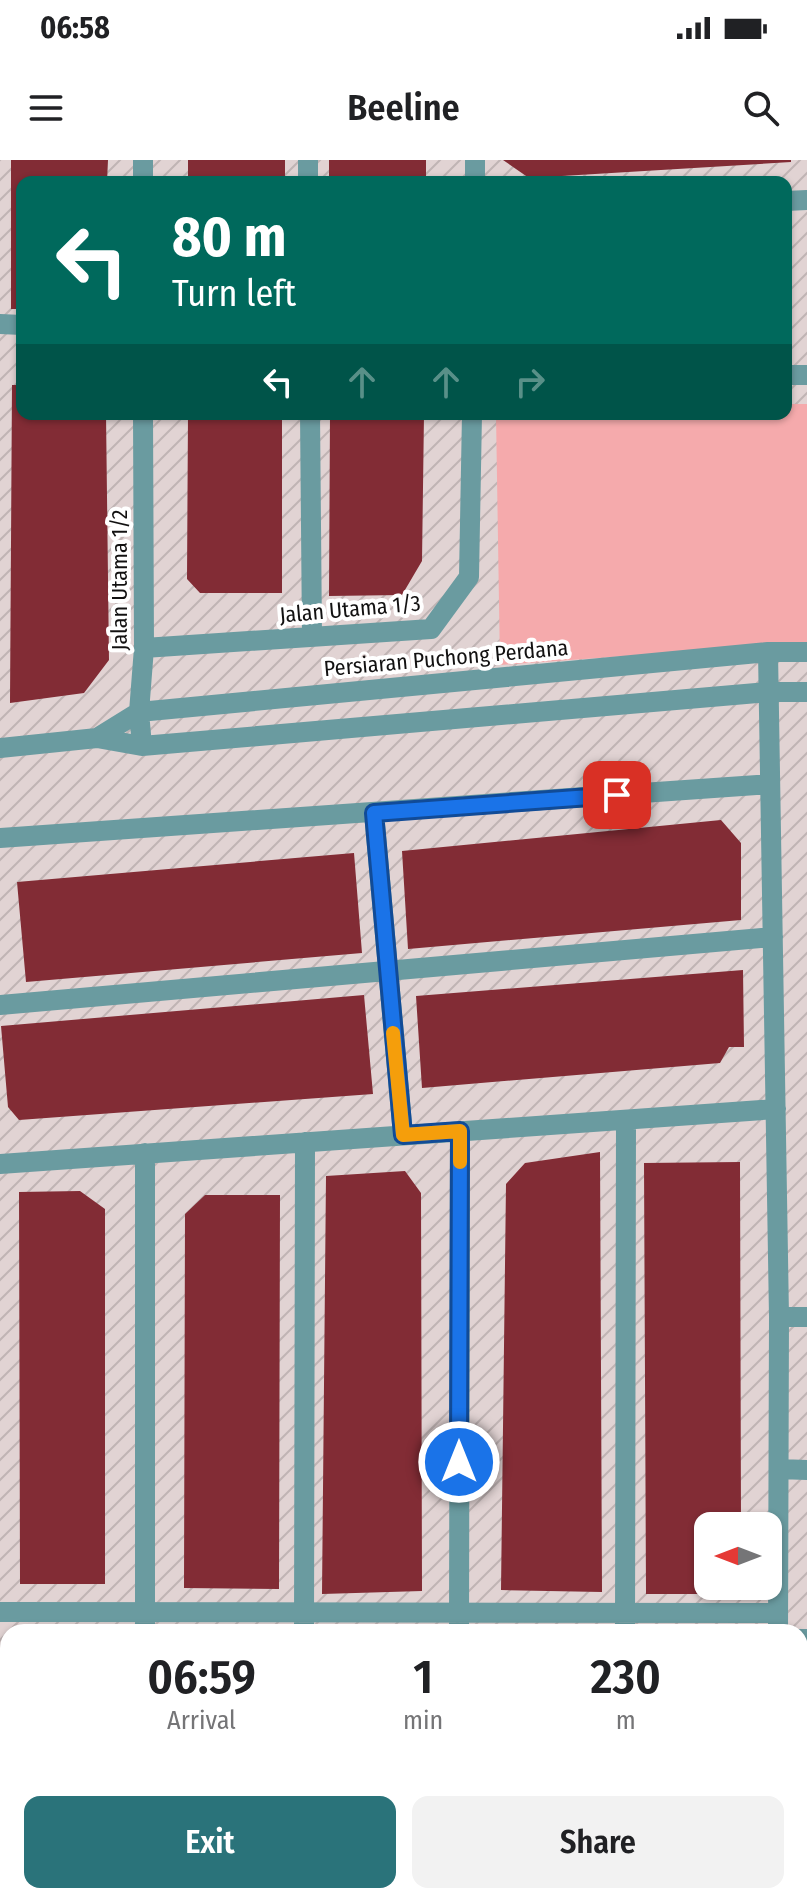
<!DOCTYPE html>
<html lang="en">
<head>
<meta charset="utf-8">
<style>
  body { margin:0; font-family:"Fira Sans Condensed",sans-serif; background:#f2f2f2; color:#202124; height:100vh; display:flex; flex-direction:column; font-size:30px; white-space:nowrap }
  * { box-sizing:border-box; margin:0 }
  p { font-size:26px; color:#757577 }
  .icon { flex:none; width:44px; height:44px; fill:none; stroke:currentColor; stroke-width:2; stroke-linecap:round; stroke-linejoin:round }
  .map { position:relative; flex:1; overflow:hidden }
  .sheet { position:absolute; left:0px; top:1464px; width:808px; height:280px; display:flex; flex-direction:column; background:#fff; border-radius:24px 24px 0 0; box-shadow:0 2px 6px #0004 }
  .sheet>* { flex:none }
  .banner { position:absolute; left:16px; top:16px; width:776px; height:244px; border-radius:16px; box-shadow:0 2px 6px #0004; background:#00695c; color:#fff; overflow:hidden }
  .needle { width:52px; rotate:270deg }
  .tools { position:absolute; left:694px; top:1352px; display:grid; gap:16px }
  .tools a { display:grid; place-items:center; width:88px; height:88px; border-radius:16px; background:#fff; box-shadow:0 2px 6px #0004; font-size:40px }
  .pin { position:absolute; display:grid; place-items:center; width:68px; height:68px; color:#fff; margin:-34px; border-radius:16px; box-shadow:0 4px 12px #0006 }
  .me { position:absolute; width:88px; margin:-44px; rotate:0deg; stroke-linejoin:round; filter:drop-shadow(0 0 6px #0008) }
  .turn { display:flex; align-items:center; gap:28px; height:168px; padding:0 24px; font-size:36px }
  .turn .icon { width:104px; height:104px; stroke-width:2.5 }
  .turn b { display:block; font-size:56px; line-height:68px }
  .lanes { display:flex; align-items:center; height:76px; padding:0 24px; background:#0003; justify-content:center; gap:40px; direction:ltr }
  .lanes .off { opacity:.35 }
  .eta { display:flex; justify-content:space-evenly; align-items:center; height:136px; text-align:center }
  .eta b { font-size:48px; font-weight:600; line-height:56px }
  .primary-button { display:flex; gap:16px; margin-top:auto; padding:16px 24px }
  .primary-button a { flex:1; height:92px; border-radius:16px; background:#2a737a; color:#fff; font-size:32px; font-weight:600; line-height:92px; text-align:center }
  .primary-button a+a { background:#f2f2f2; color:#202124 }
  .status { display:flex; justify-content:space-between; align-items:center; height:56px; padding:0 40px; background:#fff; direction:ltr }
  .status svg { height:22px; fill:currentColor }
  header { display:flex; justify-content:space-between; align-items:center; height:104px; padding:0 24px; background:#fff; font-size:36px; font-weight:600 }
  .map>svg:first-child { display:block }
  .industrial { fill:url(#industrial-furrows); fill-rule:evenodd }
  .grass { fill:#f5aaac }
  .building { fill:#822c35 }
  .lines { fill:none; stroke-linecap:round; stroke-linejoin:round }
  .minor { stroke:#6a9ba0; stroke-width:20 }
  .route-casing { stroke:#114b97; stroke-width:20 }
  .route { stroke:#1a73e8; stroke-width:14 }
  .slow { stroke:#f59e0b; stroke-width:14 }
  .labels { text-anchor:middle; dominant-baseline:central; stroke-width:8; stroke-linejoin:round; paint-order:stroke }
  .street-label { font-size:22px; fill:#121111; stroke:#fff }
</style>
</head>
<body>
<div class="status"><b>06:58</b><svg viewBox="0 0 49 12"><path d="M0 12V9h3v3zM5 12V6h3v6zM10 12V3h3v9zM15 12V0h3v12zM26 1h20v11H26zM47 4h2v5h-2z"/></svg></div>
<header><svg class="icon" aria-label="menu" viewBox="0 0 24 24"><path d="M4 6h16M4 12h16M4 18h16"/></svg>Beeline<svg class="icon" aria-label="search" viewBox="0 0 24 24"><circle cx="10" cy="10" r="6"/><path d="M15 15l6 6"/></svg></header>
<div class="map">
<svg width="807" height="1744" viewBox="0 0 807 1744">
  <defs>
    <pattern id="industrial-furrows" width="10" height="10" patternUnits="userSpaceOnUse" patternTransform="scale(2)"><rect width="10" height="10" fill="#e1d3d3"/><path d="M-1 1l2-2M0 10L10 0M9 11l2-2" fill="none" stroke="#c0b4b4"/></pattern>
  </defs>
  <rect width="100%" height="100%" fill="#e6e1e1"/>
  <path class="industrial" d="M0 0H807V1744H0ZM22 22H786V254H22ZM708 1366H768V1426H708ZM8 1472H800V1736H8Z"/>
  <path class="grass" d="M786 244H807V483L500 505 496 254H786Z"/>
  <path class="building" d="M11 0H108L107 22H22V149H11Z
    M188 0H285V22H188Z
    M329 0H426V22H329Z
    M503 0H791V2L529 18Z
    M12 225H22V254H106L109 500 84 533 10 543Z
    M188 254H282V433H200L187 419Z
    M330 254H424L422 401 402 435 329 436Z
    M721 660 741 683V760L408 789 402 691Z
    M354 693 362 793 26 822 17 722Z
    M743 810 744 887H729L720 903 422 928 416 836Z
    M364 835 373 934 19 960 8 947 1 866Z
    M600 992 602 1432 501 1430 506 1024 525 1003Z
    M740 1002 741 1366H708V1426H741V1434H646L644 1003Z
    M405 1011 421 1033 422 1431 322 1434 326 1016Z
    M80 1031 105 1049V1424H20L19 1032Z
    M205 1035H280L279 1429 184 1428 185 1054Z
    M11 1736H104V1744H11Z
    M184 1736H270V1744H184Z
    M322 1736H422L423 1744H322Z
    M502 1736H599V1744H502Z
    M643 1736H738V1744H643Z"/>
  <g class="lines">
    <path class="minor" d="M143 0V22
      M308 0V22
      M475 22V0
      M786 41 807 40
      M0 164 22 165
      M786 215H807
      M310 254 312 477
      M144 488 431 469 469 417 472 254
      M768 492 779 1157 778 1472
      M97 578 139 552 768 492H807
      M142 586 139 552 144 488 143 254
      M0 588 97 578 142 586 768 532H807
      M374 653 403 975
      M0 678 770 624
      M0 845 773 777
      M0 1004 776 949
      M779 1157H807
      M779 1309 807 1310
      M0 1452 778 1453
      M145 1472V993
      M304 1472 305 982
      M459 1472 460 971
      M625 1472 626 960
      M800 1479H807
      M144 1744V1736
      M304 1744V1736
      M459 1744V1736
      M625 1744V1736
      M777 1744V1736"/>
  </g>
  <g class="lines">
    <defs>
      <path id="route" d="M459 1302 460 971 403 975 374 653 617 635"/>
    </defs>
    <use href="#route" class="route-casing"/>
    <use href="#route" class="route"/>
    <path class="slow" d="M393 873 403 975 460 971V1002"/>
  </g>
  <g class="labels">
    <g class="street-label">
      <text transform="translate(119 420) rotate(-90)">Jalan Utama 1/2</text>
      <text transform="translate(350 449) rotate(-5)">Jalan Utama 1/3</text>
      <text transform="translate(446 498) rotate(-5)">Persiaran Puchong Perdana</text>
    </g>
  </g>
</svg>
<div class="tools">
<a><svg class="needle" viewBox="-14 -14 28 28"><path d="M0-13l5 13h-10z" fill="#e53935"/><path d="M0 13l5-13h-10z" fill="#757577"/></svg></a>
</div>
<div class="pin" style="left:617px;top:635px;background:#d93025"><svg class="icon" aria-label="arrive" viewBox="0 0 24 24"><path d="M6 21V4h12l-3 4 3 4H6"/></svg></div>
<svg class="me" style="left:459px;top:1302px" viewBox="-20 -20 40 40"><circle r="17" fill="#1a73e8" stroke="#fff" stroke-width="3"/><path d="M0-11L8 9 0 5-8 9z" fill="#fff"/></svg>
<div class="banner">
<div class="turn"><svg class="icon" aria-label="left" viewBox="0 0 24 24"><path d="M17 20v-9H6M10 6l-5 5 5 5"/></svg><div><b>80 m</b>Turn left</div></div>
<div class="lanes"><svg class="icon" aria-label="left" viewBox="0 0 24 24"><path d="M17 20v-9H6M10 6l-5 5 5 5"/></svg><svg class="icon off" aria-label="ahead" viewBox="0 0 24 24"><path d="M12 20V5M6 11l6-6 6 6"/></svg><svg class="icon off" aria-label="ahead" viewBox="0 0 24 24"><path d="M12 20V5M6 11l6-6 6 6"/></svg><svg class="icon off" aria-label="right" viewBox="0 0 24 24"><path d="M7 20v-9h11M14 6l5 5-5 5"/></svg></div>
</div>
<section class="sheet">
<div class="eta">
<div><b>06:59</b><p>Arrival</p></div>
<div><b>1</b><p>min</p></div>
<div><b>230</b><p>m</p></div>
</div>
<div class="primary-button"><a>Exit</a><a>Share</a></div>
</section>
</div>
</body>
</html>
